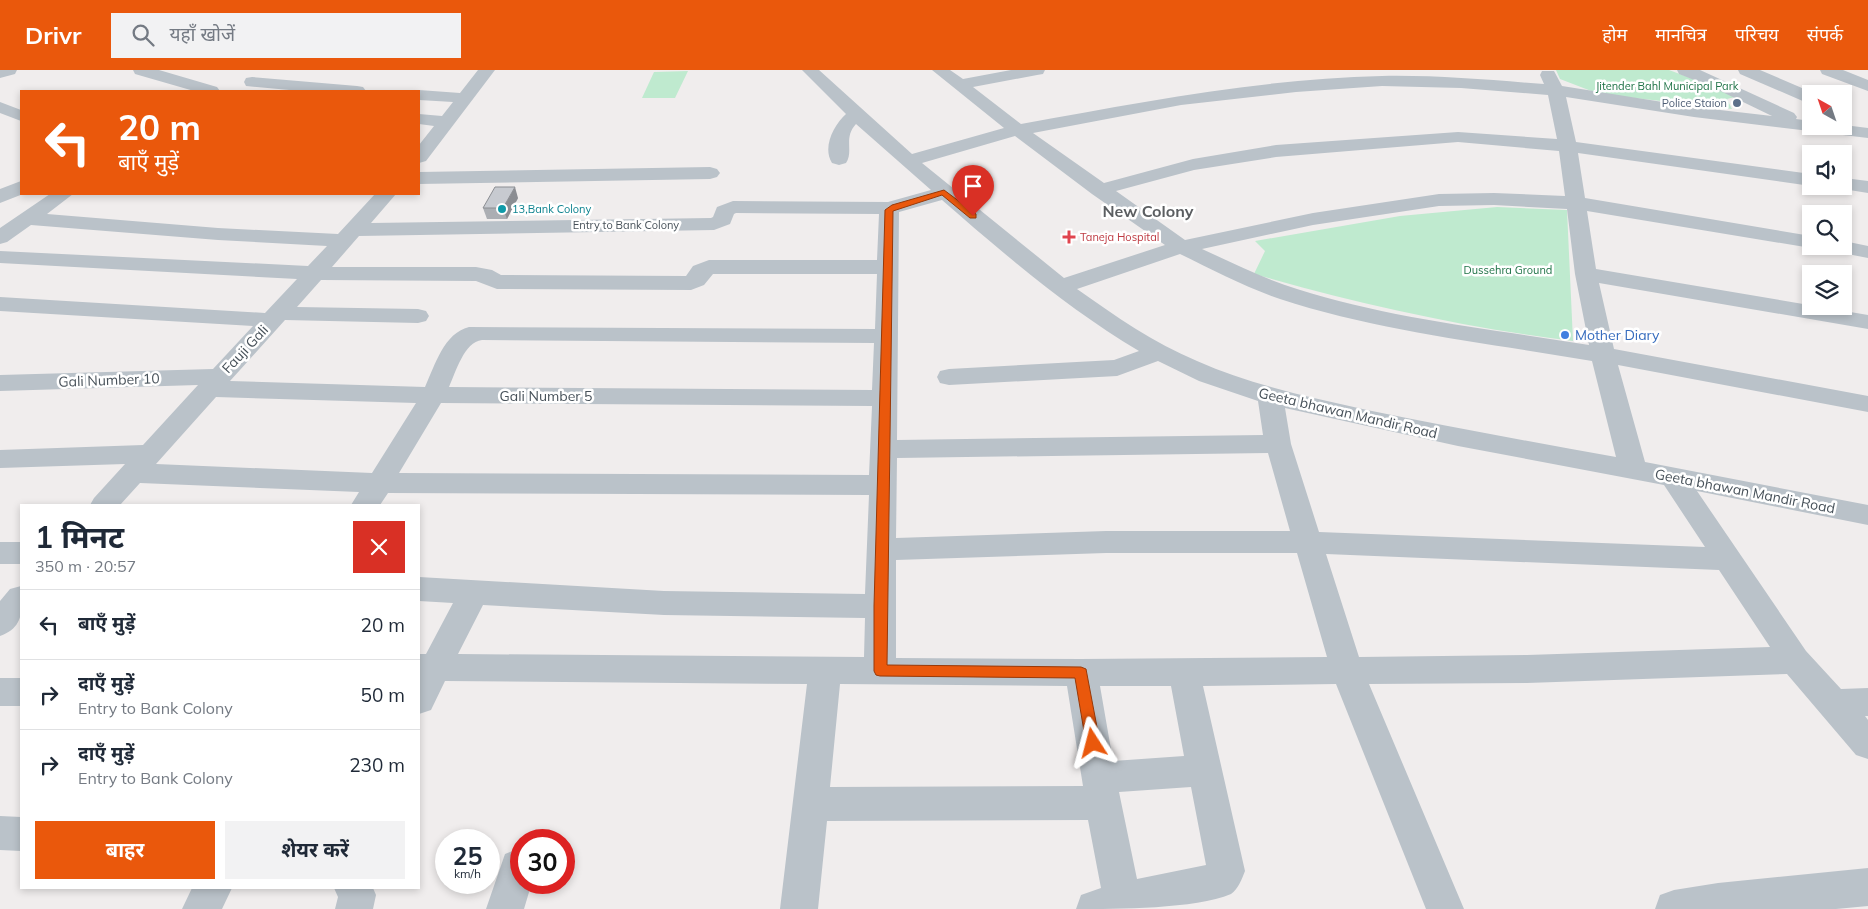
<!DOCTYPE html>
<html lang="hi">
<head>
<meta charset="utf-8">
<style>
  body { margin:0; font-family:Mulish,"Noto Sans Devanagari",sans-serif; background:#f2f2f3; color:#1f2937; height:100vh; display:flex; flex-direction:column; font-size:19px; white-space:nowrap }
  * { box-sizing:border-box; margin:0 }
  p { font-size:16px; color:#747a83 }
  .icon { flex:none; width:28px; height:28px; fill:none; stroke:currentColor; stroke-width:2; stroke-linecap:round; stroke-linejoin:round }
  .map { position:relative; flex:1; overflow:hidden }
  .panel { position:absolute; left:20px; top:434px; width:400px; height:385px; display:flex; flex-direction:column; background:#fff; border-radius:0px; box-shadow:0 2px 8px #0003 }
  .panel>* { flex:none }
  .banner { position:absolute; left:20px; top:20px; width:400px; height:105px; border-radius:0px; box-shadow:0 2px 8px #0003; background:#ea580c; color:#fff; overflow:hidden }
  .needle { width:32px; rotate:320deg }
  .fabs { position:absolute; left:1802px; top:15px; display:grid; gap:10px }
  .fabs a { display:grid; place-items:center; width:50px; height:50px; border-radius:0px; background:#fff; box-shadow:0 2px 8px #0003; font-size:25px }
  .speed { position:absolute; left:435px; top:759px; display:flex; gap:10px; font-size:25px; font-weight:700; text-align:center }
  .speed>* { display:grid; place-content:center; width:65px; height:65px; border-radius:50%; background:#fff; box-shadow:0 2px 8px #0003; line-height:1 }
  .speed small { font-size:12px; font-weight:400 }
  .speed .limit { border:8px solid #d22; background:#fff; color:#111 }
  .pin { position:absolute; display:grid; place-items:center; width:42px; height:42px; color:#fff; margin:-51px -21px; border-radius:50% 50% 50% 0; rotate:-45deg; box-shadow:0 0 5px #0007 }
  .pin .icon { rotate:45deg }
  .me { position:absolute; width:55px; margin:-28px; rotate:351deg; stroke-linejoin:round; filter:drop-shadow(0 0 4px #0008) }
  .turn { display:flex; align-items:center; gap:18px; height:105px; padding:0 15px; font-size:22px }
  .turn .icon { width:65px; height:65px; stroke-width:2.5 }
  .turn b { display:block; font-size:35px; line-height:42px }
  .round { display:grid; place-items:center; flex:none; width:52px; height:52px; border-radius:0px; background:#f2f2f3 }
  .head { display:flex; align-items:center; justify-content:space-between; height:85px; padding:0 15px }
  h1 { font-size:30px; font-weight:700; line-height:38px }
  .cta { display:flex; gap:10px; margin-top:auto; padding:10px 15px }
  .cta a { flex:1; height:58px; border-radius:0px; background:#ea580c; color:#fff; font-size:20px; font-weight:700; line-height:58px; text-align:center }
  .cta a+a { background:#f2f2f3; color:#1f2937 }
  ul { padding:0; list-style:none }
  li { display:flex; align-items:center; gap:15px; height:70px; padding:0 15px; border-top:1px solid #e0e1e3 }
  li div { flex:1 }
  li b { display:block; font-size:19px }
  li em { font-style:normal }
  header { display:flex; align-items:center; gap:30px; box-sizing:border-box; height:70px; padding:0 25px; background:#ea580c; color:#fff }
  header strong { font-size:24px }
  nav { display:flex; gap:28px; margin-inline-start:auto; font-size:18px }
  .search { width:350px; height:45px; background:#f2f2f3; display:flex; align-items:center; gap:12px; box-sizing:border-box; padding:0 18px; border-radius:0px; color:#747a83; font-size:19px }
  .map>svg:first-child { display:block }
  .green { fill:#bfeacf }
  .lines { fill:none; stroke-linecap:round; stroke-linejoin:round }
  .minor { fill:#bac2c9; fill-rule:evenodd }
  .wall { fill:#abaeb3 }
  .shaded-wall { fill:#8b8d92 }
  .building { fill:#c7cad0; stroke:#8b8d92 }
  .route { fill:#ea580c; stroke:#983908 }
  .service-dot { fill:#5c6f8a; stroke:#fff; stroke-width:2 }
  .culture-dot { fill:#0f9aa8; stroke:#fff; stroke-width:2 }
  .health-dot { fill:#e0444e; stroke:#fff; stroke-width:2 }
  .shop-dot { fill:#3f7fe0; stroke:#fff; stroke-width:2 }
  .labels { text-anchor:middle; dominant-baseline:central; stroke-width:5; stroke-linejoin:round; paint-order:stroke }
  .far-park-label { font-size:11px; fill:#1f7347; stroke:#fff }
  .far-service-label { font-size:11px; fill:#4e5e75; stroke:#fff; text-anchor:end }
  .far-culture-label { font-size:11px; fill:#0d838f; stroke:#fff; text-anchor:start }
  .far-street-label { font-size:11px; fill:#475159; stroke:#fff }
  .far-health-label { font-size:11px; fill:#be3a42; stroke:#fff; text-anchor:start }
  .shop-label { font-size:14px; fill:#366cbe; stroke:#fff; text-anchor:start }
  .street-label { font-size:14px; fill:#475159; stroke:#fff }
  .far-district-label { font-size:16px; font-weight:bold; fill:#5b5e61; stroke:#fff }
</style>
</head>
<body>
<header>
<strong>Drivr</strong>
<div class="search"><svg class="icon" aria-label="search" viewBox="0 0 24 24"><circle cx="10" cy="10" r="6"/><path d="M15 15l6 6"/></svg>यहाँ खोजें</div>
<nav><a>होम</a><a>मानचित्र</a><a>परिचय</a><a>संपर्क</a></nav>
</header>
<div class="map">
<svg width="1868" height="839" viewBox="0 0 1868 839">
  <rect width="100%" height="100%" fill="#f0eded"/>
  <path class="green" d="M1556 0H1669L1739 26 1727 29 1732 39 1599 24 1560 9Z
    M688 1 675 28H642L654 2Z
    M1497 137 1567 140 1573 271C1466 258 1358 234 1254 204L1265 181 1255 171 1400 146Z"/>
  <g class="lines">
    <path class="minor" d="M0 0H17L15 4 0 8Z
      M133 0H159L217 17 220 21H194L135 4Z
      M478 0H495L426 91 419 93V75L434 56 419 54V44L442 46 453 32 419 30V21H413L419 20 460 23Z
      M802 0H819L912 84 1004 58 932 0H950L963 9 1011 0H1045L1043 4 1037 5 973 17 1021 54C1141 32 1260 9 1382 6 1436 5 1490 10 1544 14L1540 5 1542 1H1554L1562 16 1694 37 1772 46 1712 17 1679 4 1677 0H1700L1794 43 1797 47 1796 49 1811 51V56H1844V55L1868 58V68L1694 47 1566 27 1576 72 1811 104V116L1578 83 1585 128 1811 166V176H1819L1811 178 1587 141 1596 199 1868 245V259L1599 213 1614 279 1868 326V342L1618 295 1645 392 1868 435V455L1697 421 1806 581 1841 619 1868 618V646H1865L1868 650V689L1856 685 1787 604 1527 613 1369 614 1464 839H1426L1336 614 1203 616 1245 801C1242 809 1238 819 1231 824 1195 839 1118 839 1076 839L1081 825 1101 818 1088 750 827 751 818 839H780L807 614 445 611 431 640 419 644V584H426L453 533 419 531V507L664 521 865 524 869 425 388 423 380 435H351L359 422 140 413 120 435H90L94 428 125 394 0 398V380L143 375 198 315 0 321V305L213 299 253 256 0 241V227L265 243 297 209 0 193V181L308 196 327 176 218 170 31 155 7 172 0 174V158L50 124H73L47 144 218 158 338 164 375 124H396L371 153 711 148 713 147 717 137 733 131 888 132 931 120 856 54C843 68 854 81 846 93L839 95 832 93C822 77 834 55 846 44ZM1382 16 1461 18 1548 25 1557 69 1458 62 1276 75 1193 89 1104 113 1033 63 1181 35 1296 22ZM1015 66 1092 124 1165 175 1064 208 922 93ZM1458 72 1559 81 1565 126 1494 123 1439 124 1313 143 1185 170 1116 121 1194 100 1276 87ZM942 130C1004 184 1068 239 1139 281L1114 290 949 299 940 301 937 307 940 313 949 315 1117 306 1158 291 1199 311 1258 331 1263 365 897 370 899 142ZM1494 135 1567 139 1575 204 1589 275C1492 259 1391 249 1297 219 1264 209 1233 193 1202 179L1313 155 1439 136ZM736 143 879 144 877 190H709L693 196 686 206 501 205 492 200 476 197H332L359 166 714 160 730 154 734 144ZM1180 184C1213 200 1245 217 1280 229 1381 262 1489 273 1592 291L1616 387C1533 372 1450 357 1367 340 1309 327 1251 315 1197 291 1154 273 1115 246 1077 219ZM713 204H877L875 259 469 257C444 263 435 295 425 317L230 311 285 250 418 253 426 251 429 246 426 241 418 239 297 237 321 210 476 211 497 219 691 220 704 215ZM482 270 874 273 872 320 449 317C456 302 464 272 482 270ZM216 327 416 333 372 403 156 394ZM441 333 872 336 869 405 399 403ZM1285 338 1458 376 1664 415 1705 477 1319 462 1291 374ZM1268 383 1290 461H1106L896 468 897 388ZM1106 483H1297L1327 587 1081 589 896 588V490ZM1326 484 1719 500 1770 577 1527 585 1359 587ZM483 535 664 545 865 548 864 587 458 584ZM840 614 1067 616 1083 716 830 717ZM1100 616H1171L1184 686 1113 691ZM1191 717 1206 795 1137 809 1119 722Z
      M1738 0H1760L1816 24H1811V33L1805 32 1740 4Z
      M1820 0H1843L1868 10V21L1822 4Z
      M252 7 357 16 363 17 366 21H300L246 16 244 12 246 8Z
      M0 32 21 40V51L0 43Z
      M710 97 717 99 720 103 717 107 710 109 419 114V102Z
      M1844 108 1868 111V123L1837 118 1836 116H1844Z
      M21 111 23 124 0 133V119Z
      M1844 171 1868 176V188L1827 180 1824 176H1844Z
      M0 472H21V494H0Z
      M21 516C22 539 25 557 0 566V531L10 519Z
      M0 608H21V636H0Z
      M0 746 21 747V781L0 780Z
      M518 779 521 780V812H532L524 839H486L505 784Z
      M1868 798V836L1836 839H1655L1660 825 1674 820 1718 813Z
      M192 818H232L222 839H182Z
      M334 818H373L376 825 373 839H335L338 827Z"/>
  </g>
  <path class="wall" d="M518 128 507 149H487L483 138Z"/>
  <path class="shaded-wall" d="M515 117 518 128 507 149 503 138Z"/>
  <path class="building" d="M495 117H515L503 138H483Z"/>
  <path class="route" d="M944 120 976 144V148H970L942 125 893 141 887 595 1081 597 1086 599 1100 673 1098 678 1093 679 1088 678 1086 673 1075 608 880 606 876 605 874 601V536L885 140 892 135Z"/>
  <circle class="service-dot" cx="1737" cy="33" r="5"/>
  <circle class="culture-dot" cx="502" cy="139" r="5"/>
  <path class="health-dot" d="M1066.5 159.5h5v5h5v5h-5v5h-5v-5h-5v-5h5z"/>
  <circle class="shop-dot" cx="1565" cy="265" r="5"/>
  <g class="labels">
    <g class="far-park-label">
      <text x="1667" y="16">Jitender Bahl Municipal Park</text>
      <text x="1508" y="200">Dussehra Ground</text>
    </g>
    <g class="far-service-label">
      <text x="1727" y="33">Police Staion</text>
    </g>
    <g class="far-culture-label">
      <text x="512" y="139">13,Bank Colony</text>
    </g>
    <g class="far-street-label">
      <text x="626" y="155">Entry to Bank Colony</text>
    </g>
    <g class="far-health-label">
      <text x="1080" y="167">Taneja Hospital</text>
    </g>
    <g class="shop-label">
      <text x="1575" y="265">Mother Diary</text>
    </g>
    <g class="street-label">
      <text transform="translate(245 279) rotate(-47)">Fauji Gali</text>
      <text transform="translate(109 310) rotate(-2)">Gali Number 10</text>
      <text x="546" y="326">Gali Number 5</text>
      <text transform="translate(1348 343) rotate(13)">Geeta bhawan Mandir Road</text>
      <text transform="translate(1745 421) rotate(11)">Geeta bhawan Mandir Road</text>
    </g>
    <g class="far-district-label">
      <text x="1148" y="141">New Colony</text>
    </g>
  </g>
</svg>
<div class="fabs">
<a><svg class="needle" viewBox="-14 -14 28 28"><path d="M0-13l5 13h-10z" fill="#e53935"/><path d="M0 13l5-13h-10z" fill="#747a83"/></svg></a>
<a><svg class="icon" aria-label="sound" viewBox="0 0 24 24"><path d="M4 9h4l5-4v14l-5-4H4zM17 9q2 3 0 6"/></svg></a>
<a><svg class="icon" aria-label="search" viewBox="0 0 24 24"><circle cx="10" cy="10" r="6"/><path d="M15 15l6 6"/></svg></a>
<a><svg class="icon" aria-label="layers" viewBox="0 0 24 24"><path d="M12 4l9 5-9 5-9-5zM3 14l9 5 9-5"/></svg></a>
</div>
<div class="speed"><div>25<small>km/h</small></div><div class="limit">30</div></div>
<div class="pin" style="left:973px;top:146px;background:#d93025"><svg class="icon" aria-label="arrive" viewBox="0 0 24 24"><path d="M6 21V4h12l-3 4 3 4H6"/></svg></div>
<svg class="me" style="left:1093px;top:673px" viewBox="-20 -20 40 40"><path d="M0-17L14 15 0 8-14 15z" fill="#ea580c" stroke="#fff" stroke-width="4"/></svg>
<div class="banner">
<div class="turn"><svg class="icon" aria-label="left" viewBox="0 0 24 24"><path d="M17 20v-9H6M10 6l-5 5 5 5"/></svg><div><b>20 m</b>बाएँ मुड़ें</div></div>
</div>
<section class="panel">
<div class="head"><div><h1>1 मिनट</h1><p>350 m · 20:57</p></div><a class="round" style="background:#d93025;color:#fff"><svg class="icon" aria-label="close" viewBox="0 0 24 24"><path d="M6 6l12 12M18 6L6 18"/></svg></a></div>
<ul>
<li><svg class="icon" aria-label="left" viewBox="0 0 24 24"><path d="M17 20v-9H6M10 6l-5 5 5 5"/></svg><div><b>बाएँ मुड़ें</b></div><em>20 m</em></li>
<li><svg class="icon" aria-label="right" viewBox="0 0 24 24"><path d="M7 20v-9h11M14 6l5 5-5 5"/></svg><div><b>दाएँ मुड़ें</b><p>Entry to Bank Colony</p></div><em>50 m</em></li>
<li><svg class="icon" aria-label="right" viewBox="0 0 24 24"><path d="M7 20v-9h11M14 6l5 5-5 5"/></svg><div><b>दाएँ मुड़ें</b><p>Entry to Bank Colony</p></div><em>230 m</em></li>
</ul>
<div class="cta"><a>बाहर</a><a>शेयर करें</a></div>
</section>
</div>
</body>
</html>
